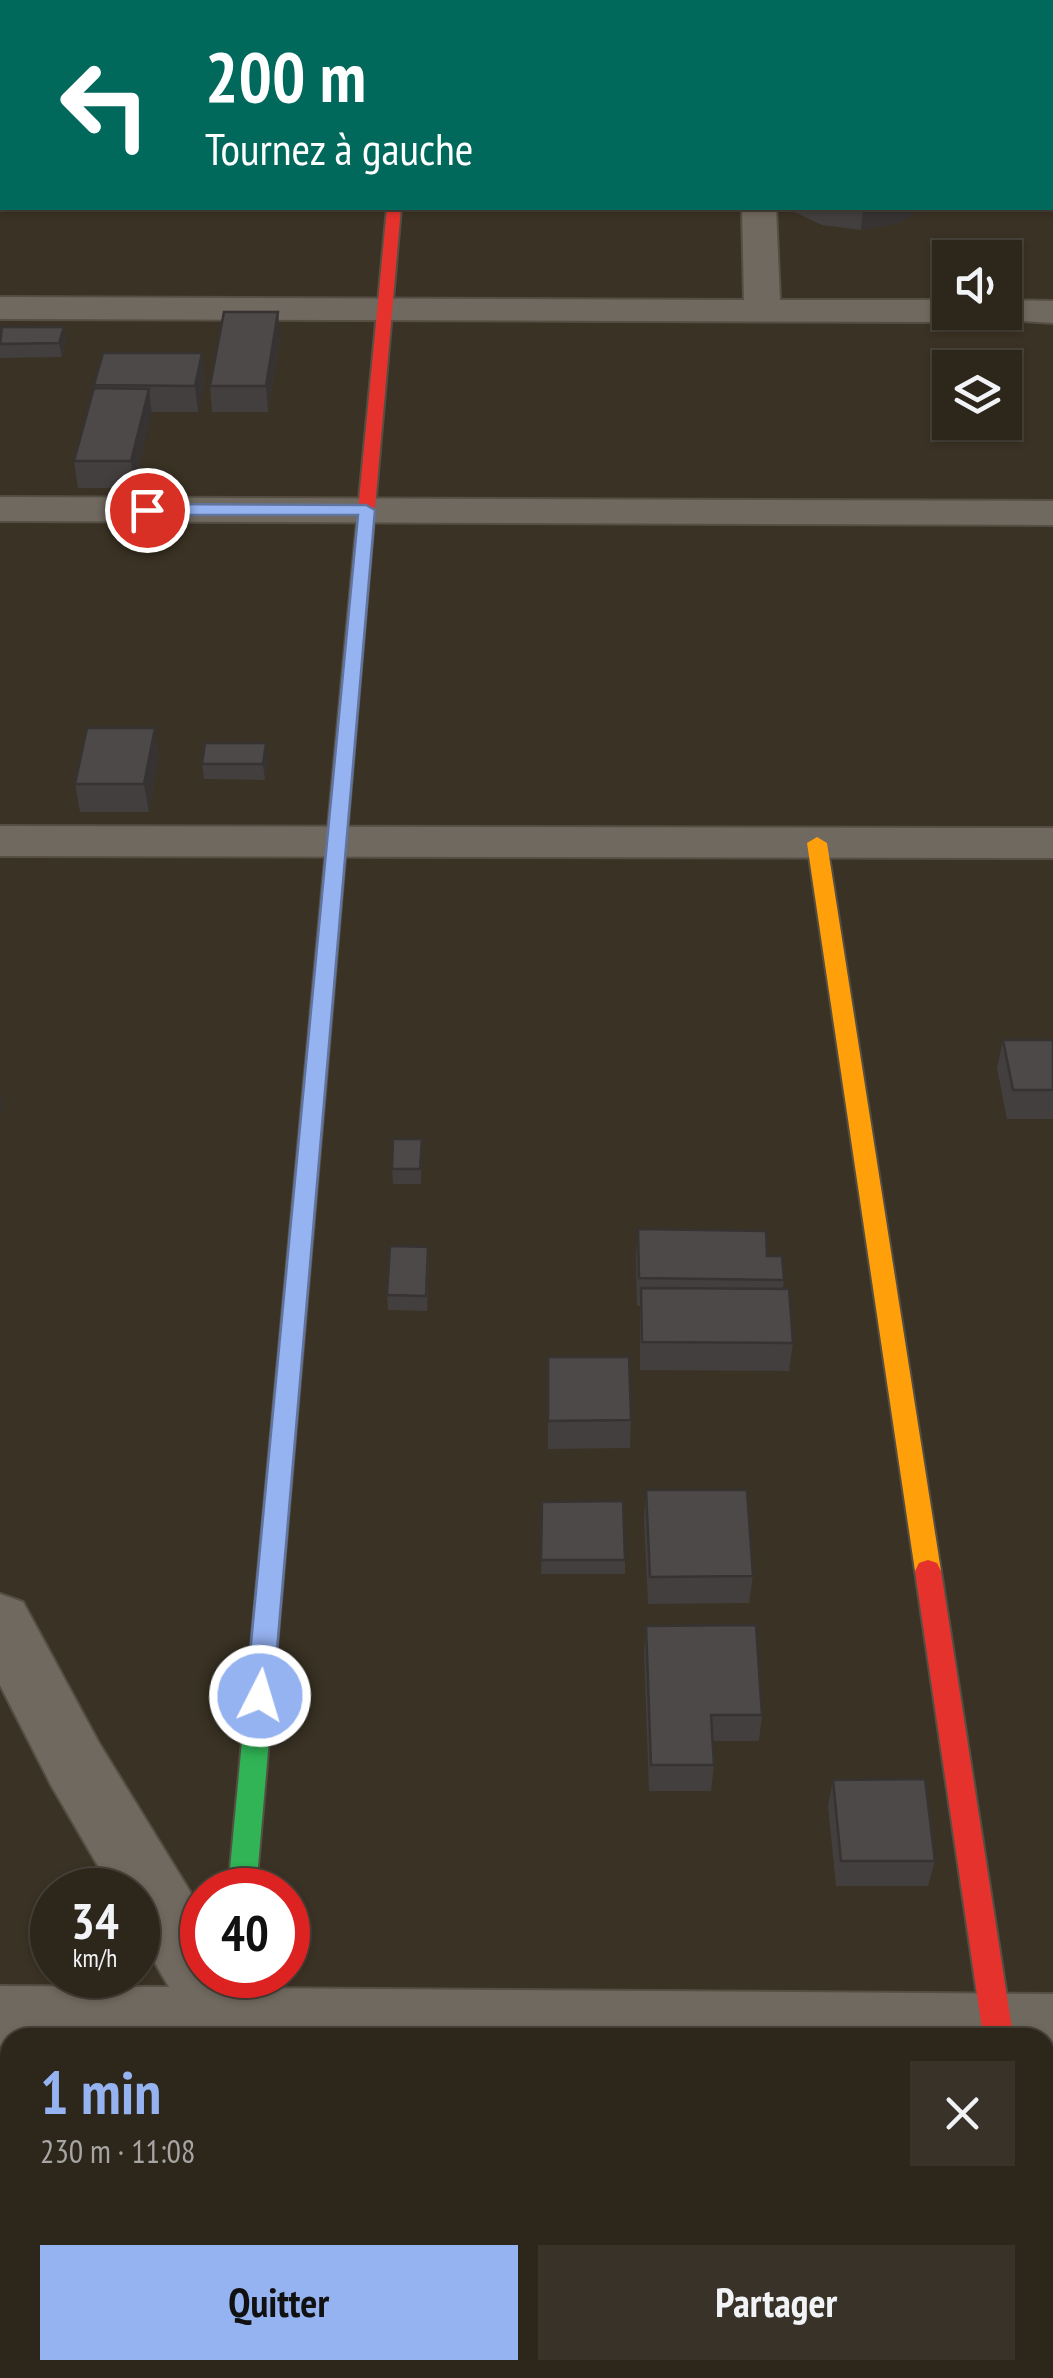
<!DOCTYPE html>
<html lang="fr">
<head>
<meta charset="utf-8">
<style>
  body { margin:0; font-family:"PT Sans Narrow",sans-serif; background:#383228; color:#f1f3f6; height:100vh; display:flex; flex-direction:column; font-size:38px; white-space:nowrap }
  * { box-sizing:border-box; margin:0 }
  p { font-size:32px; color:#a6a5a3 }
  .icon { flex:none; width:55px; height:55px; fill:none; stroke:currentColor; stroke-width:2; stroke-linecap:round; stroke-linejoin:round }
  .map { position:relative; flex:1; overflow:hidden }
  .drawer { position:absolute; left:0px; top:2028px; width:1055px; height:352px; display:flex; flex-direction:column; background:#2c261b; border-radius:30px 30px 0 0; box-shadow:0 2px 8px #0004,0 0 0 2px #48433a }
  .drawer>* { flex:none }
  .top-card { position:absolute; left:0px; top:0px; width:1055px; height:210px; box-shadow:0 2px 8px #0004,0 0 0 2px #48433a; background:#00695c; color:#fff; overflow:hidden }
  .fabs { position:absolute; left:932px; top:240px; display:grid; gap:20px }
  .fabs a { display:grid; place-items:center; width:90px; height:90px; border-radius:0px; background:#2c261b; box-shadow:0 2px 8px #0004,0 0 0 2px #48433a; font-size:50px }
  .speed { position:absolute; left:30px; top:1868px; display:flex; gap:20px; font-size:50px; font-weight:700; text-align:center }
  .speed>* { display:grid; place-content:center; width:130px; height:130px; border-radius:50%; background:#2c261b; box-shadow:0 2px 8px #0004,0 0 0 2px #48433a; line-height:1 }
  .speed small { font-size:25px; font-weight:400 }
  .speed .limit { border:15px solid #d22; background:#fff; color:#111 }
  .pin { position:absolute; display:grid; place-items:center; width:85px; height:85px; color:#fff; margin:-42px; border:5px solid #fff; border-radius:50%; box-shadow:0 2px 10px #0007 }
  .me { position:absolute; width:110px; margin:-55px; rotate:5deg; stroke-linejoin:round; filter:drop-shadow(0 0 8px #0008) }
  .turn { display:flex; align-items:center; gap:35px; height:210px; padding:0 40px; font-size:45px }
  .turn .icon { width:130px; height:130px; stroke-width:2.5 }
  .turn b { display:block; font-size:70px; line-height:85px }
  .round { display:grid; place-items:center; flex:none; width:105px; height:105px; border-radius:0px; background:#383228 }
  .headline { display:flex; align-items:center; justify-content:space-between; height:170px; padding:0 40px }
  h1 { font-size:60px; font-weight:600; line-height:75px; color:#95b2f1 }
  .cta { display:flex; gap:20px; margin-top:auto; padding:20px 40px }
  .cta a { flex:1; height:115px; border-radius:0px; background:#95b2f1; color:#111; font-size:40px; font-weight:600; line-height:115px; text-align:center }
  .cta a+a { background:#383228; color:#f1f3f6 }
  .map>svg:first-child { display:block }
  .lines { fill:none; stroke-linecap:round; stroke-linejoin:round }
  .street-casing { stroke:#554e43; stroke-width:4 }
  .fast-casing { stroke:#554e43; stroke-width:4 }
  .slow-casing { stroke:#554e43; stroke-width:4 }
  .jam-casing { stroke:#554e43; stroke-width:4 }
  .street { fill:#70695f; fill-rule:evenodd }
  .fast { fill:#30b455; fill-rule:evenodd }
  .slow { fill:#ff9f0a; fill-rule:evenodd }
  .jam { fill:#e5322d; fill-rule:evenodd }
  .wall { fill:#423f3e }
  .shaded-wall { fill:#363332 }
  .building { fill:#4d4948; stroke:#363332; stroke-width:2.5 }
  .route { fill:#95b2f1; stroke:#61749d; stroke-width:2.5 }
</style>
</head>
<body>
<div class="map">
<svg width="1053" height="2378" viewBox="0 0 1053 2378">
  <rect width="100%" height="100%" fill="#3a3224"/>
  <g class="lines">
    <defs>
      <path id="street" d="M0 0H364L366 2H2L0 10Z
        M397 0H427V2H398Z
        M724 0H754L755 2H726Z
        M1052 135H1053V155H1052Z
        M742 208H776L780 300H950V312H967L963 319 950 322 0 319V297L744 300Z
        M1005 300 1053 301V323L992 319 988 312H1005Z
        M0 497 1053 501V525L0 521Z
        M0 826 1053 828V858L0 856Z
        M0 1594 23 1602 99 1743 202 1911V1975H242L250 1988 1053 1994V2066L1045 2065V2038H10V2056H0V1986L169 1987 138 1934V1890H112L51 1785 0 1685Z
        M163 2370H243V2378H163Z"/>
      <path id="fast" d="M314 1085 325 1093 256 1890H228L303 1093Z"/>
      <path id="slow" d="M354 641 363 646 325 1093 314 1101 303 1093 345 646Z
        M817 837 827 843 941 1571 937 1579 928 1582 919 1579 915 1571 807 843Z"/>
      <path id="jam" d="M387 208H401L363 646 354 651 345 646Z
        M928 1560 937 1563 941 1571 1012 2029 1008 2038H986L982 2029 915 1571 919 1563Z"/>
    </defs>
    <use href="#street" class="street-casing"/>
    <use href="#fast" class="fast-casing"/>
    <use href="#slow" class="slow-casing"/>
    <use href="#jam" class="jam-casing"/>
    <use href="#street" class="street"/>
    <use href="#fast" class="fast"/>
    <use href="#slow" class="slow"/>
    <use href="#jam" class="jam"/>
  </g>
  <path class="wall" d="M553 0H593H578V2H553Z
    M606 0H688V2H606Z
    M792 208H917L909 218 896 224 861 230 822 225 794 212Z
    M64 327 66 341 62 357 0 358V333Z
    M280 338 268 412H212L210 386Z
    M202 353 205 380 198 412H152L134 488H78L74 461 95 388 94 385Z
    M159 756 149 812H80L75 784Z
    M268 758 265 780 204 779 202 764Z
    M1003 1040H1053V1119H1007L997 1068Z
    M422 1139 421 1184H393L392 1169Z
    M638 1229 767 1256 784 1280 783 1289 793 1343 789 1371 640 1370V1306H637L636 1257Z
    M429 1262 427 1311 388 1310 387 1295Z
    M548 1357 631 1420 630 1448 548 1449Z
    M646 1490 753 1576 749 1603 648 1604 644 1518Z
    M542 1502 625 1560V1574H541Z
    M646 1626 762 1715 759 1741H713L714 1765 711 1791H649L644 1652Z
    M833 1780 935 1861 928 1886H836L828 1806Z
    M1045 2310H1053V2367H1045Z"/>
  <path class="shaded-wall" d="M863 208H917L909 218 896 224 861 230Z
    M278 312 280 338 268 412 266 386Z
    M64 327 66 341 62 357 59 343Z
    M202 353 205 380 198 412 195 386Z
    M149 389 152 415 134 488 131 461Z
    M155 728 159 756 149 812 144 784Z
    M266 743 268 758 265 780 263 764Z
    M0 1093 3 1106 0 1118Z"/>
  <path class="building" d="M498 0H547L546 2H498Z
    M224 312H278L266 386H210Z
    M2 327H64L59 343 0 344Z
    M103 353H202L195 386 94 385Z
    M94 388 149 389 131 461H74Z
    M87 728H155L144 784H75Z
    M205 743H266L263 764H202Z
    M1003 1040H1053V1090H1013Z
    M393 1139H422L420 1169H392Z
    M638 1229 766 1231 767 1256H782L784 1280 639 1278Z
    M390 1246 428 1247 426 1296 387 1295Z
    M641 1288 789 1289 793 1343 642 1342Z
    M548 1357H629L631 1420 548 1421Z
    M646 1490H747L753 1576 650 1577Z
    M623 1501 625 1560H541L542 1502Z
    M756 1625 762 1715H711L714 1765H651L646 1626Z
    M925 1779 935 1861H841L833 1780Z
    M1045 2310H1053V2357H1045Z"/>
  <path class="route" d="M366 505 375 510 273 1696 269 1704 260 1708 250 1704 246 1696 358 515H147L138 510 147 504Z"/>
</svg>
<div class="fabs">
<a><svg class="icon" aria-label="sound" viewBox="0 0 24 24"><path d="M4 9h4l5-4v14l-5-4H4zM17 9q2 3 0 6"/></svg></a>
<a><svg class="icon" aria-label="layers" viewBox="0 0 24 24"><path d="M12 4l9 5-9 5-9-5zM3 14l9 5 9-5"/></svg></a>
</div>
<div class="speed"><div>34<small>km/h</small></div><div class="limit">40</div></div>
<div class="pin" style="left:147px;top:510px;background:#d93025"><svg class="icon" aria-label="arrive" viewBox="0 0 24 24"><path d="M6 21V4h12l-3 4 3 4H6"/></svg></div>
<svg class="me" style="left:260px;top:1696px" viewBox="-20 -20 40 40"><circle r="17" fill="#95b2f1" stroke="#fff" stroke-width="3"/><path d="M0-11L8 9 0 5-8 9z" fill="#fff"/></svg>
<div class="top-card">
<div class="turn"><svg class="icon" aria-label="left" viewBox="0 0 24 24"><path d="M17 20v-9H6M10 6l-5 5 5 5"/></svg><div><b>200 m</b>Tournez à gauche</div></div>
</div>
<section class="drawer">
<div class="headline"><div><h1>1 min</h1><p>230 m · 11:08</p></div><a class="round"><svg class="icon" aria-label="close" viewBox="0 0 24 24"><path d="M6 6l12 12M18 6L6 18"/></svg></a></div>
<div class="cta"><a>Quitter</a><a>Partager</a></div>
</section>
</div>
</body>
</html>
